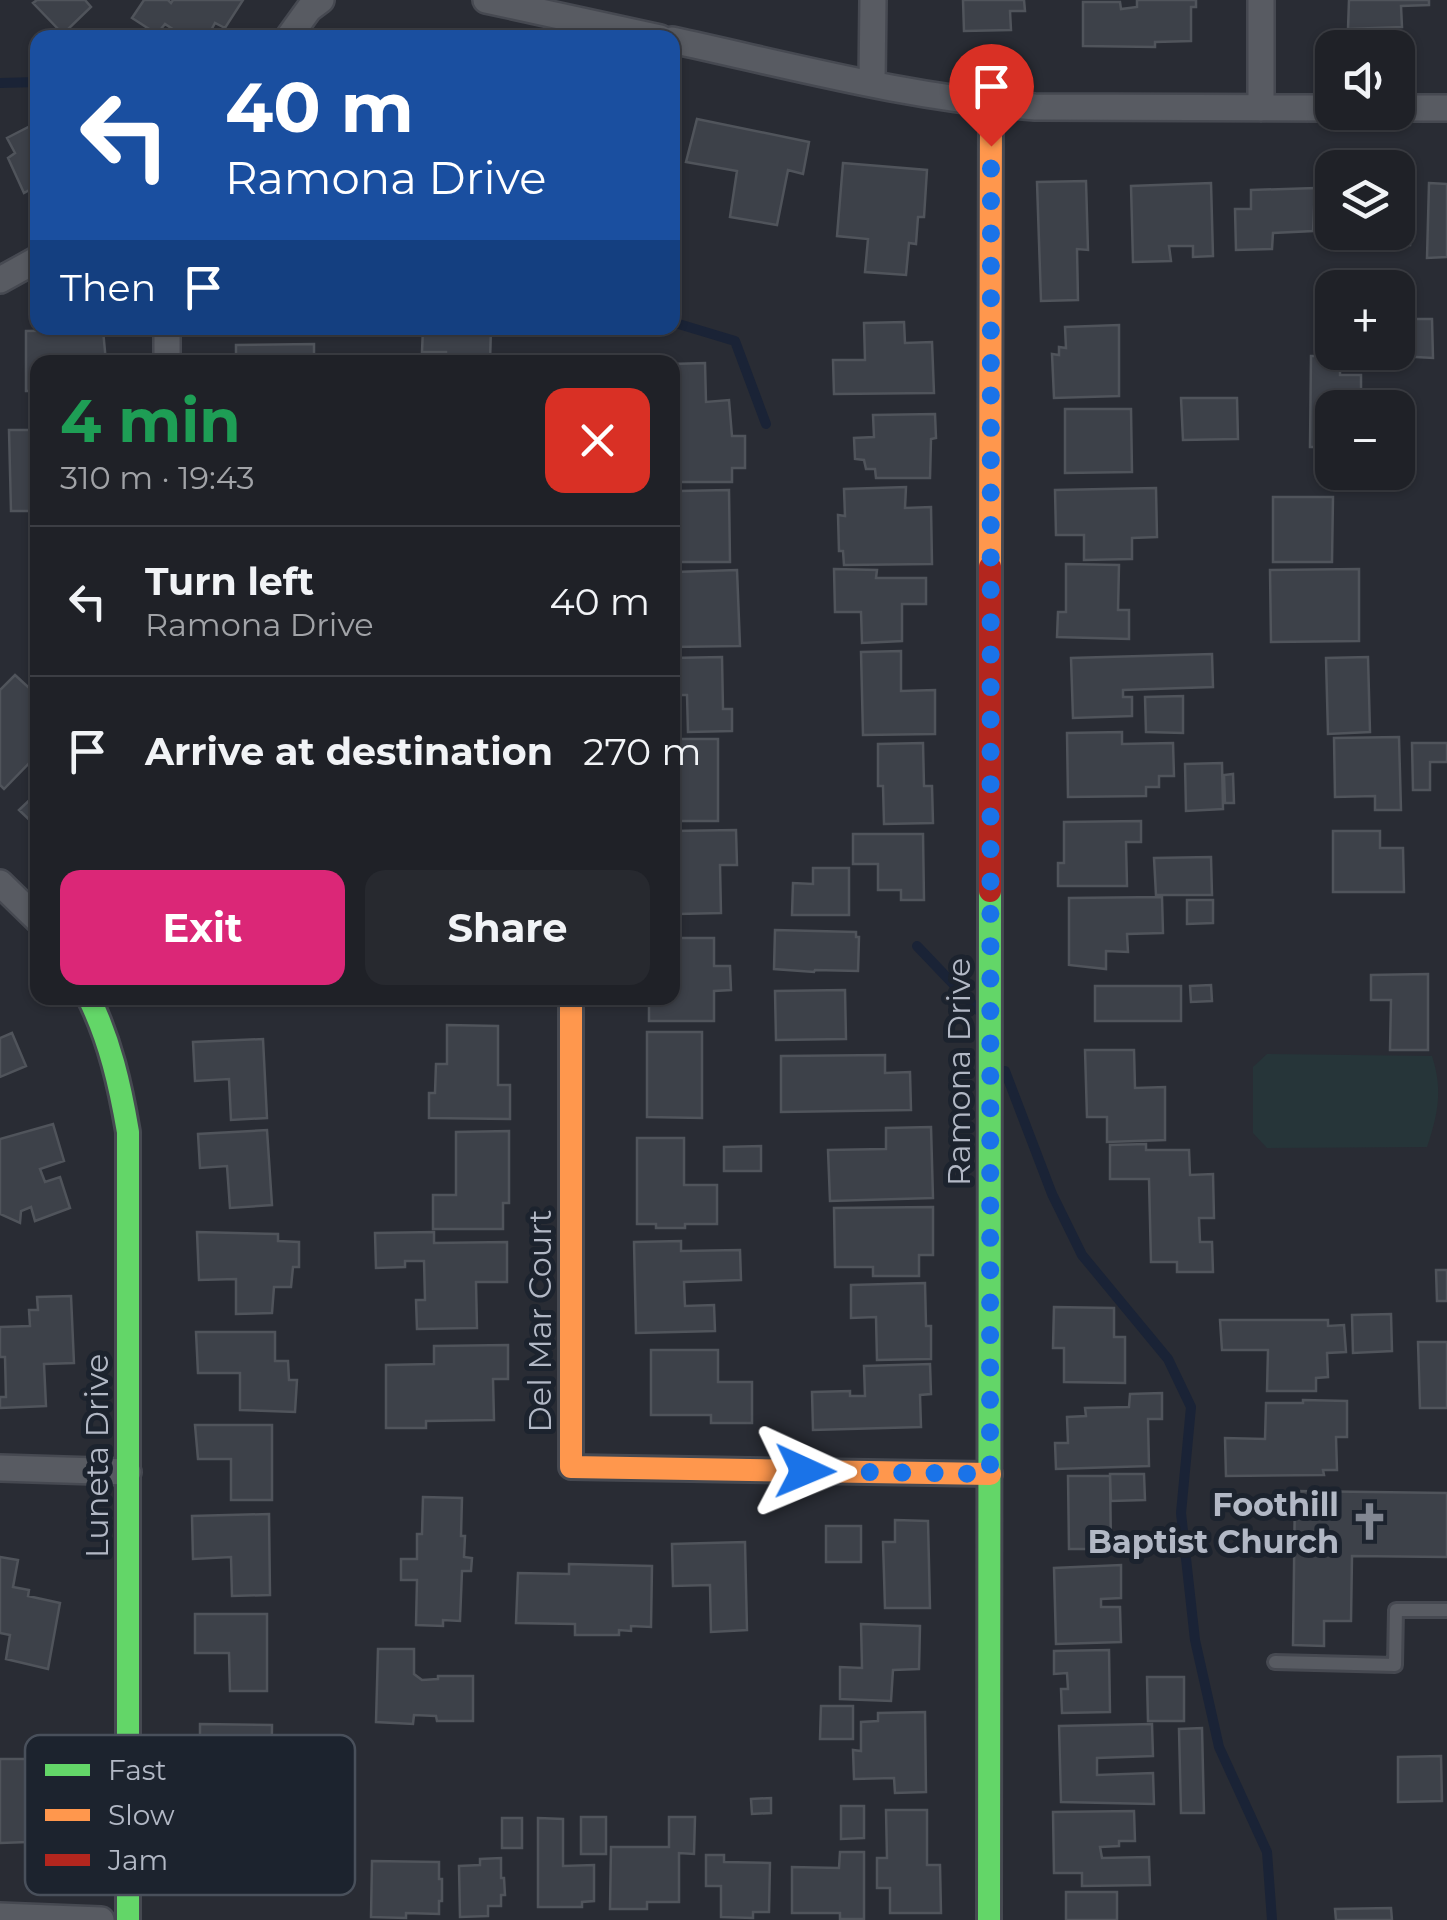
<!DOCTYPE html>
<html lang="en">
<head>
<meta charset="utf-8">
<style>
  body { margin:0; font-family:Montserrat,sans-serif; background:#27292f; color:#f1f3f6; height:100vh; display:flex; flex-direction:column; font-size:38px; white-space:nowrap }
  * { box-sizing:border-box; margin:0 }
  p { font-size:32px; color:#a1a3a7 }
  .icon { flex:none; width:55px; height:55px; fill:none; stroke:currentColor; stroke-width:2; stroke-linecap:round; stroke-linejoin:round }
  .map { position:relative; flex:1; overflow:hidden }
  .sheet { position:absolute; left:30px; top:355px; width:650px; height:650px; display:flex; flex-direction:column; background:#1f2127; border-radius:20px; box-shadow:0 2px 8px #0004,0 0 0 2px #3c3e44 }
  .sheet>* { flex:none }
  .hud { position:absolute; left:30px; top:30px; width:650px; height:305px; border-radius:20px; box-shadow:0 2px 8px #0004,0 0 0 2px #3c3e44; background:#1a4fa0; color:#fff; overflow:hidden }
  .controls { position:absolute; left:1315px; top:30px; display:grid; gap:20px }
  .controls a { display:grid; place-items:center; width:100px; height:100px; border-radius:20px; background:#1f2127; box-shadow:0 2px 8px #0004,0 0 0 2px #3c3e44; font-size:50px }
  .pin { position:absolute; display:grid; place-items:center; width:85px; height:85px; color:#fff; margin:-102px -42px; border-radius:50% 50% 50% 0; rotate:-45deg; box-shadow:0 0 10px #0007 }
  .pin .icon { rotate:45deg }
  .me { position:absolute; width:110px; margin:-55px; rotate:91deg; stroke-linejoin:round; filter:drop-shadow(0 0 8px #0008) }
  .turn { display:flex; align-items:center; gap:35px; height:210px; padding:0 30px; font-size:45px }
  .turn .icon { width:130px; height:130px; stroke-width:2.5 }
  .turn b { display:block; font-size:70px; line-height:85px }
  .then { display:flex; align-items:center; height:95px; padding:0 30px; background:#0003; gap:20px; font-size:38px }
  .round { display:grid; place-items:center; flex:none; width:105px; height:105px; border-radius:20px; background:#27292f }
  .overview { display:flex; align-items:center; justify-content:space-between; height:170px; padding:0 30px }
  h1 { font-size:60px; font-weight:700; line-height:75px; color:#1e9e55 }
  .cta { display:flex; gap:20px; margin-top:auto; padding:20px 30px }
  .cta a { flex:1; height:115px; border-radius:20px; background:#db2777; color:#fff; font-size:40px; font-weight:700; line-height:115px; text-align:center }
  .cta a+a { background:#27292f; color:#f1f3f6 }
  ul { padding:0; list-style:none }
  li { display:flex; align-items:center; gap:30px; height:150px; padding:0 30px; border-top:2px solid #3c3e44 }
  li div { flex:1 }
  li b { display:block; font-size:38px }
  li em { font-style:normal }
  .map>svg:first-child { display:block }
  .green { fill:#263539 }
  .lines { fill:none; stroke-linecap:round; stroke-linejoin:round }
  .stream { stroke:#1a2336; stroke-width:10 }
  .building { fill:#3d4149; stroke:#50545b; stroke-width:2.5 }
  .lane-casing { stroke:#464951; stroke-width:18 }
  .street-casing { stroke:#464951; stroke-width:30 }
  .fast-casing { stroke:#464951; stroke-width:28 }
  .slow-casing { stroke:#464951; stroke-width:28 }
  .jam-casing { stroke:#464951; stroke-width:28 }
  .lane { stroke:#585b62; stroke-width:12 }
  .street { stroke:#585b62; stroke-width:25 }
  .fast { stroke:#63d668; stroke-width:22 }
  .slow { stroke:#ff974d; stroke-width:22 }
  .jam { stroke:#b3261e; stroke-width:22 }
  .route { stroke:#1a73e8; stroke-width:18; stroke-dasharray:0 32.4 }
  .labels { text-anchor:middle; dominant-baseline:central; stroke-width:10; stroke-linejoin:round; paint-order:stroke }
  .street-label { font-size:32px; fill:#b2b8c5; stroke:#1c232e }
  .poi-label { font-size:32px; font-weight:bold; fill:#b2b8c5; stroke:#1c232e; text-anchor:end }
  .key { fill:#1c232e; stroke:#49505b; stroke-width:2.5 }
  .key-label { font-size:28px; fill:#b2b8c5 }
</style>
</head>
<body>
<div class="map">
<svg width="1447" height="1920" viewBox="0 0 1447 1920">
  <rect width="100%" height="100%" fill="#292c34"/>
  <path class="green" d="M1267 1054 1432 1056C1443 1090 1438 1114 1427 1147L1267 1148 1253 1133V1067Z"/>
  <g class="lines">
    <path class="stream" d="M0 83 38 82
      M672 322 735 341 766 424
      M917 946 978 1010
      M1005 1071 1052 1194 1082 1255 1168 1359 1191 1407 1181 1513 1195 1640 1219 1747 1267 1852 1272 1920"/>
  </g>
  <path class="building" d="M37 0H85L91 7 63 34 33 3Z
    M144 0H168L171 3 173 0H243L225 28 215 23 207 38H186L165 24 157 34 132 18Z
    M963 0H1024L1025 11H1010L1011 30 964 31Z
    M1137 0H1196V7H1191V41L1155 42V47L1083 46V2H1120L1121 9 1137 7Z
    M1349 0H1429V5L1401 6 1402 27 1348 29Z
    M697 119 809 142 803 174 788 170 777 225 730 217 737 171 686 162Z
    M38 122V185L24 193 8 158 15 153 7 138Z
    M843 163 927 170 924 217H918L916 244 909 243 906 275 865 272 868 239 837 236Z
    M1086 181 1088 250 1077 249 1078 300 1041 301 1037 182Z
    M1211 183 1213 256 1193 257V246H1169L1171 261 1133 262 1131 186Z
    M1429 183 1447 184V257L1427 258Z
    M1326 185H1332V232H1353L1354 247 1324 246Z
    M1398 185H1410V245L1366 247 1365 232H1398Z
    M1315 188 1313 231 1273 233 1272 249 1236 250 1235 209H1251V190Z
    M1398 319H1432L1433 358 1398 356Z
    M904 322 905 343 932 342 934 393 834 394 833 360H865L864 323Z
    M1119 325V396L1054 398 1052 354 1059 355V347L1066 348 1065 327Z
    M423 328H491L490 362H446V352H422Z
    M103 330 106 362H38V391H26V331Z
    M314 344V362H236V345Z
    M1311 356H1340V375H1361V408H1332V447H1310Z
    M705 363 706 402 729 400 732 436H745V468H732V482H672V364Z
    M1181 398H1237L1238 439 1183 440Z
    M1065 409H1131L1132 472 1065 473Z
    M935 414 936 438 931 439 930 478H876L875 469H866L864 460 855 459 854 438 874 437 873 415Z
    M9 430H38V511H11Z
    M906 487 905 508 931 507 932 564 844 565 843 551H839L838 515 845 516 844 489Z
    M1156 488 1157 537 1132 538V559L1084 560V535H1056L1055 490Z
    M729 490 730 562H672V526H677L679 491Z
    M1273 497H1333L1332 562H1273Z
    M1066 564 1119 565 1118 610H1129V639L1057 637 1058 612H1066Z
    M834 569 877 570 876 578H926V604H902V641L862 643 861 612H835Z
    M1359 569V641L1271 642 1270 570Z
    M737 570 740 646 672 647V604H676L675 572Z
    M901 651V691L935 690V734L863 735 861 652Z
    M1212 654 1213 687 1123 690V697H1132V716L1073 718 1071 658Z
    M722 657 723 709H732V731L688 732 687 695H672V658Z
    M1368 657 1370 732 1328 734 1326 658Z
    M15 675 38 696V754L4 789 0 785V690Z
    M1183 696V733L1146 732 1145 697Z
    M1122 732V744L1173 743 1174 776H1159V787H1146V796L1068 797 1067 733Z
    M1399 737 1401 810H1375V796L1335 797 1334 738Z
    M675 739H718V821H672Z
    M923 743 924 786H932L933 823 884 824 883 786H878V744Z
    M1412 743H1447V762H1430V790H1413Z
    M1222 763 1223 809 1186 811 1185 764Z
    M1233 774 1234 803H1225L1224 775Z
    M38 792V828L19 810Z
    M1141 821V842H1126L1127 886H1058V863H1064V822Z
    M736 830 737 865H720L721 913 678 914 677 871H672V831Z
    M1333 831H1380V848H1403L1404 892H1333Z
    M853 834H923L924 900H901V890H878V864H853Z
    M1211 857 1212 895H1156L1154 858Z
    M813 868H849V915H792L793 883 813 884Z
    M1162 897 1163 933 1127 934 1128 952 1106 951V969L1069 965V898Z
    M1187 900H1213V923L1187 924Z
    M775 930 856 932V937H859L858 971 815 970 814 972 774 969Z
    M679 938H714V966H730L731 990 714 991V1021H649V998H672V971H679Z
    M1428 974V1050H1390L1391 1000H1371V975Z
    M1211 985 1212 1001 1191 1002 1190 986Z
    M1095 986H1181V1021H1095Z
    M845 990 846 1039 776 1040 775 991Z
    M447 1025 498 1026V1085H510V1119L429 1118V1093H435L436 1064H447Z
    M647 1032H702V1118L647 1117Z
    M12 1033 26 1066 0 1077V1038Z
    M263 1039 267 1118 231 1120 229 1079 195 1081 193 1042Z
    M1085 1050H1134L1135 1088 1165 1087V1140L1107 1142V1117H1087Z
    M885 1055V1073L910 1072 911 1110 781 1112V1056Z
    M53 1124 64 1161 40 1169 45 1182 60 1177 70 1208 35 1221 31 1207 21 1211 20 1223 0 1214V1139Z
    M931 1127 933 1198 830 1201 828 1150 886 1149V1128Z
    M267 1130 272 1205 230 1208 227 1166 200 1168 198 1134Z
    M509 1131V1203H503V1229H433V1195H456V1132Z
    M637 1138H684V1185H717V1224H685V1228H656V1224H637Z
    M1146 1144V1150H1189L1190 1175 1213 1174 1214 1218H1199L1200 1242H1212L1213 1272H1177V1262H1151L1149 1179H1110V1145Z
    M761 1146V1171H724V1147Z
    M933 1207V1255H919V1276H873V1267H835L834 1208Z
    M197 1232 278 1234V1241L299 1242V1267H293L291 1287H274L272 1313 236 1314V1279L199 1280Z
    M434 1232V1243L507 1242V1282H476L477 1328 417 1329 416 1300H425L424 1261H405V1267L376 1268 375 1233Z
    M681 1241V1251L740 1250 741 1280 684 1282 685 1306 714 1305 715 1331 636 1333 634 1242Z
    M1436 1270H1447V1301H1437Z
    M925 1283 926 1326H931V1359L877 1360 876 1317 851 1318V1285Z
    M71 1296 74 1363 44 1364 46 1406 0 1408V1397H6L5 1357H0V1327L30 1326 29 1310H38L37 1297Z
    M1054 1307 1114 1308V1337H1125V1383L1064 1382V1348H1053Z
    M1391 1314 1392 1351 1353 1353 1352 1315Z
    M1220 1320H1328V1326L1344 1325 1346 1352 1327 1353 1328 1377 1316 1378V1391H1267L1268 1350H1222Z
    M196 1332H275V1361H288L289 1380H297L295 1412 240 1410V1373H198Z
    M1418 1342H1447V1408H1420Z
    M508 1345V1379H493L494 1420 426 1421V1428H386V1365L434 1364V1346Z
    M651 1350H718V1382H752V1423H711V1415H651Z
    M930 1364 931 1394 920 1395 921 1427 813 1430 812 1392 850 1391V1396H865L864 1366Z
    M1162 1393V1419H1148L1149 1466 1056 1469 1055 1443H1068L1067 1417 1086 1416 1085 1408 1129 1407 1130 1394Z
    M1303 1400 1347 1401V1437H1336L1337 1470H1323L1324 1475 1226 1476 1225 1438 1265 1439 1266 1403H1303Z
    M195 1425H272V1500H231V1459H198Z
    M1110 1474H1144L1145 1500 1111 1501Z
    M1068 1476H1110L1111 1549H1069Z
    M1295 1491 1447 1493V1557L1352 1556 1351 1621H1324V1646L1293 1645Z
    M423 1497 462 1498 461 1536H465L464 1557 472 1558 471 1571H462L460 1621 443 1620V1626L416 1625 417 1580H401V1559H417V1534H422Z
    M269 1514 270 1595 232 1596 231 1557 193 1559 192 1516Z
    M895 1520 928 1521 930 1608H885L883 1542H895Z
    M826 1526H861V1562H826Z
    M745 1542 747 1630 711 1632 710 1585 673 1586 672 1544Z
    M0 1557 18 1560 13 1587 29 1590 28 1596 60 1603 48 1669 6 1659 10 1635 0 1633Z
    M569 1564 652 1566 651 1627 631 1626V1631L619 1630V1635H575V1624L516 1623 518 1573 569 1574Z
    M1121 1565V1598L1101 1599V1607H1120L1121 1642 1056 1644 1054 1568Z
    M195 1614H267V1691H230L229 1653H195Z
    M861 1624 920 1626 919 1669 893 1670 891 1701 840 1699V1667L862 1668Z
    M378 1649H414V1674L422 1680 438 1679V1676H473V1721H437L436 1716 414 1715 413 1724 376 1722Z
    M1109 1650 1110 1712 1062 1713 1061 1689H1068L1067 1673 1054 1674V1651Z
    M1147 1677H1184V1721H1148Z
    M821 1706H853V1739H820Z
    M925 1712 926 1792 895 1793 894 1778 854 1779 853 1750 861 1751V1722L878 1721V1713Z
    M200 1724 272 1725 271 1804 237 1803V1769H200Z
    M1152 1724 1153 1756 1097 1758V1775L1153 1773 1154 1804 1061 1802 1059 1726Z
    M1202 1728 1204 1813H1181L1179 1729Z
    M1441 1756 1442 1801 1398 1802V1757Z
    M0 1759H62V1801H26L27 1842 0 1843Z
    M771 1798V1813L752 1814 751 1799Z
    M841 1806H864V1838L841 1839Z
    M886 1810H927V1865H940L941 1913H890V1888H877V1858H887Z
    M1134 1811 1135 1841H1119V1846L1100 1847 1102 1858 1149 1857 1150 1885 1082 1886V1873H1054L1053 1812Z
    M581 1817H606V1854H581Z
    M669 1817H695L694 1854 679 1853V1902H647V1909H610L611 1847H669Z
    M502 1818H522V1848H502Z
    M538 1818 563 1819V1866L594 1865V1901L582 1902V1907H538Z
    M840 1852H864V1919H840V1913H792V1867L839 1868Z
    M706 1855H724V1862L770 1863 769 1912H753V1918L721 1917V1886H706Z
    M501 1858V1878H504L505 1895H501V1906H488V1916L460 1917 459 1866 480 1865V1859Z
    M372 1861 439 1862V1879H442V1901H439V1914L406 1913V1918L371 1917Z
    M1066 1892H1117V1920H1066Z
    M1391 1908 1392 1920H1336L1335 1909Z"/>
  <g class="lines">
    <defs>
      <path id="lane" d="M1275 1662 1395 1665 1396 1610H1447"/>
      <path id="street" d="M486 0 660 38
        M288 38 309 9 321 0
        M672 40C792 66 912 99 1035 107L1332 108
        M872 83 873 0
        M1261 108V0
        M1398 108H1447
        M0 280 38 259
        M167 328V362
        M0 883 38 920
        M0 1468 128 1472
        M0 1916 101 1920"/>
      <path id="fast" d="M89 998C110 1041 120 1085 128 1132V1920
        M989 1920 990 891"/>
      <path id="slow" d="M990 567 991 104
        M571 998V1467L990 1474"/>
      <path id="jam" d="M990 891V567"/>
    </defs>
    <use href="#lane" class="lane-casing"/>
    <use href="#street" class="street-casing"/>
    <use href="#fast" class="fast-casing"/>
    <use href="#slow" class="slow-casing"/>
    <use href="#jam" class="jam-casing"/>
    <use href="#lane" class="lane"/>
    <use href="#street" class="street"/>
    <use href="#fast" class="fast"/>
    <use href="#slow" class="slow"/>
    <use href="#jam" class="jam"/>
  </g>
  <g class="lines">
    <path class="route" d="M805 1471 990 1474 991 146"/>
  </g>
  <defs>
    <symbol id="church-bare" viewBox="-9 -9 18 18"><path d="M-1.2-6h2.4v3.5h3.3v2.4h-3.3V6h-2.4V-.1h-3.3v-2.4h3.3Z" fill="#828792" stroke="#1c232e" stroke-width="2.5" paint-order="stroke"/></symbol>
  </defs>
  <g fill-rule="evenodd">
    <use href="#church-bare" x="1342" y="1494" width="55" height="55"/>
  </g>
  <g class="labels">
    <g class="street-label">
      <text transform="translate(958 1072) rotate(-90)">Ramona Drive</text>
      <text transform="translate(539 1321) rotate(-90)">Del Mar Court</text>
      <text transform="translate(96 1456) rotate(-90)">Luneta Drive</text>
    </g>
    <g class="poi-label">
      <text x="1339" y="1504">Foothill<tspan x="1339" dy="37">Baptist Church</tspan></text>
    </g>
  </g>
  <rect x="25" y="1735" width="330" height="160" rx="15" class="key"/>
  <rect x="45" y="1764" width="45" height="12" fill="#63d668"/>
  <rect x="45" y="1809" width="45" height="12" fill="#ff974d"/>
  <rect x="45" y="1854" width="45" height="12" fill="#b3261e"/>
  <g class="key-label">
    <text x="108" y="1780">Fast</text>
    <text x="108" y="1825">Slow</text>
    <text x="108" y="1870">Jam</text>
  </g>
</svg>
<div class="controls">
<a><svg class="icon" aria-label="sound" viewBox="0 0 24 24"><path d="M4 9h4l5-4v14l-5-4H4zM17 9q2 3 0 6"/></svg></a>
<a><svg class="icon" aria-label="layers" viewBox="0 0 24 24"><path d="M12 4l9 5-9 5-9-5zM3 14l9 5 9-5"/></svg></a>
<a>+</a>
<a>−</a>
</div>
<div class="pin" style="left:991px;top:146px;background:#d93025"><svg class="icon" aria-label="arrive" viewBox="0 0 24 24"><path d="M6 21V4h12l-3 4 3 4H6"/></svg></div>
<svg class="me" style="left:805px;top:1471px" viewBox="-20 -20 40 40"><path d="M0-17L14 15 0 8-14 15z" fill="#1a73e8" stroke="#fff" stroke-width="4"/></svg>
<div class="hud">
<div class="turn"><svg class="icon" aria-label="left" viewBox="0 0 24 24"><path d="M17 20v-9H6M10 6l-5 5 5 5"/></svg><div><b>40 m</b>Ramona Drive</div></div>
<div class="then">Then<svg class="icon" aria-label="arrive" viewBox="0 0 24 24"><path d="M6 21V4h12l-3 4 3 4H6"/></svg></div>
</div>
<section class="sheet">
<div class="overview"><div><h1>4 min</h1><p>310 m · 19:43</p></div><a class="round" style="background:#d93025;color:#fff"><svg class="icon" aria-label="close" viewBox="0 0 24 24"><path d="M6 6l12 12M18 6L6 18"/></svg></a></div>
<ul>
<li><svg class="icon" aria-label="left" viewBox="0 0 24 24"><path d="M17 20v-9H6M10 6l-5 5 5 5"/></svg><div><b>Turn left</b><p>Ramona Drive</p></div><em>40 m</em></li>
<li><svg class="icon" aria-label="arrive" viewBox="0 0 24 24"><path d="M6 21V4h12l-3 4 3 4H6"/></svg><div><b>Arrive at destination</b></div><em>270 m</em></li>
</ul>
<div class="cta"><a>Exit</a><a>Share</a></div>
</section>
</div>
</body>
</html>
